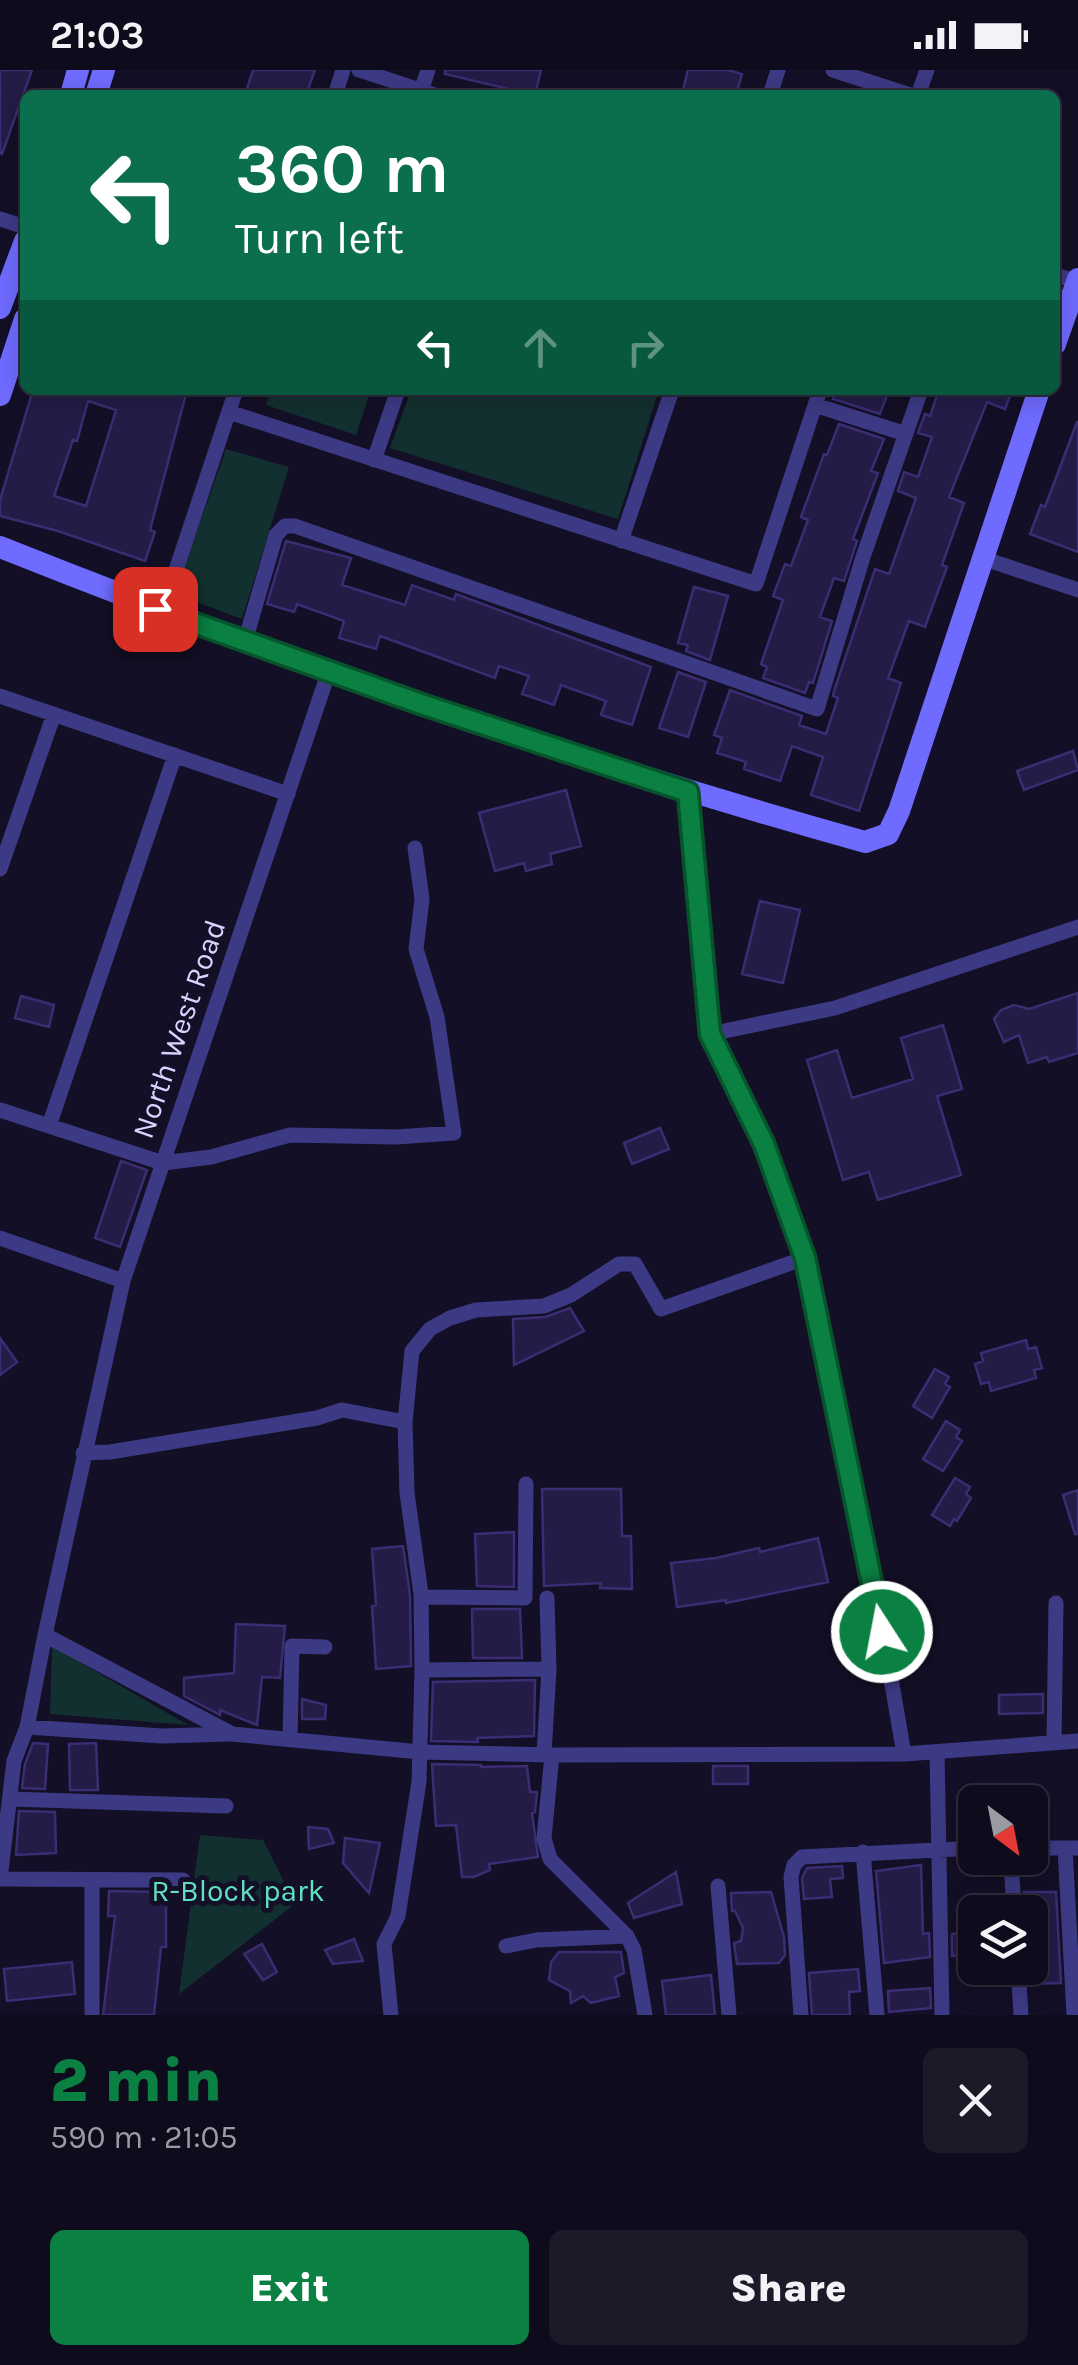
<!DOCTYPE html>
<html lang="en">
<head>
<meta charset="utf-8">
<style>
  body { margin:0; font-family:Karla,sans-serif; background:#1c1929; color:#f1f3f6; height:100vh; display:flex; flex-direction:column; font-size:38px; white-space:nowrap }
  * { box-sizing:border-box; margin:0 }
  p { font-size:32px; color:#9b9ba3 }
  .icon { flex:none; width:55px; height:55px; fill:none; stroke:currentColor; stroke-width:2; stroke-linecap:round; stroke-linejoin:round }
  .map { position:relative; height:1945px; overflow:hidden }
  .details { display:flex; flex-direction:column; background:#0e0b1c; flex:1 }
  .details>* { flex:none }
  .hud { position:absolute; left:20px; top:20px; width:1040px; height:305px; border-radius:15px; box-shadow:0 5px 25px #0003,0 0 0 2px #2e2b3b; background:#0b6e4f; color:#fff; overflow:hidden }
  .needle { width:65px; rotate:148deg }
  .tools { position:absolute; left:958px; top:1715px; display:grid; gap:20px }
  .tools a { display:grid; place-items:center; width:90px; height:90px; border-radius:15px; background:#0e0b1c; box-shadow:0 5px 25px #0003,0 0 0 2px #2e2b3b; font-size:50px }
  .pin { position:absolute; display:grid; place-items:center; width:85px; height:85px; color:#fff; margin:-42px; border-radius:20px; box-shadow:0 5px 15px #0006 }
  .me { position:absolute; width:110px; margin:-55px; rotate:349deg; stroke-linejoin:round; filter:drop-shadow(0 0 8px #0008) }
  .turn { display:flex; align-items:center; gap:35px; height:210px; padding:0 50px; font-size:45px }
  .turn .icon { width:130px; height:130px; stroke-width:2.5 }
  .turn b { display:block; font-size:70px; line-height:85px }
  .lanes { display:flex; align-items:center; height:95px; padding:0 50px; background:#0003; justify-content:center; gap:50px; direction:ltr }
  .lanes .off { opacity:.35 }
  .round { display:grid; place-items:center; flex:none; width:105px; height:105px; border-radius:15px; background:#1c1929 }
  .summary { display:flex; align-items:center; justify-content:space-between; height:170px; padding:0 50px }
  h1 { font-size:60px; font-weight:800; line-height:75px; color:#0b8043 }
  .cta { display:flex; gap:20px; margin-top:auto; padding:20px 50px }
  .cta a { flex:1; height:115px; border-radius:15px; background:#0b8043; color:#fff; font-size:40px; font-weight:800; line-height:115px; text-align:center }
  .cta a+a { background:#1c1929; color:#f1f3f6 }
  .status { display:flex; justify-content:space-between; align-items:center; height:70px; padding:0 50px; background:#0e0b1c; direction:ltr }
  .status svg { height:28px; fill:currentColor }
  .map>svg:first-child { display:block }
  .green { fill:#12302f }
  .building { fill:#241b47; stroke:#3b2d73; stroke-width:2.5; fill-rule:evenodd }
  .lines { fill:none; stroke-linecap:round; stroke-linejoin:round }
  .street { stroke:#3d3a85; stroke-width:15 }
  .secondary { stroke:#6f6bff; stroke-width:22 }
  .route-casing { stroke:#07532c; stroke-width:25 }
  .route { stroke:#0b8043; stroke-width:18 }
  .labels { text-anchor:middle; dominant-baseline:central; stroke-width:10; stroke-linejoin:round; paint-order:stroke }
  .street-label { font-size:30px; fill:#d9d4ff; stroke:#130f26 }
  .park-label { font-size:30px; fill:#5fe0c0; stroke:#130f26 }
</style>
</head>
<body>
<div class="status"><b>21:03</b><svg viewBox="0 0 49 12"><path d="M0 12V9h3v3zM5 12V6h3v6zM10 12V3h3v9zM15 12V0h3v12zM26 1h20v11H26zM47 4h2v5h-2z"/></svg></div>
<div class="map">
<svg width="1078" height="1945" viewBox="0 0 1078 1945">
  <rect width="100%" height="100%" fill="#130f26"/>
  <path class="green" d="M271 320H371L356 365 266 335Z
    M411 320H659L618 449 390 378Z
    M226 379 289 397 242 549 175 524Z
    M52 1576 188 1655 50 1644Z
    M200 1765 263 1770 295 1834 179 1924Z"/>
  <path class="building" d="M0 0H32L2 84 0 83Z
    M253 0H315L306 25H245Z
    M445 0H541L535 25 445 4Z
    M688 0H728L742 4 736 25H701L683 20Z
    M33 320H187L150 460 155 462 145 491 58 461 0 446V430ZM88 331 116 340 86 436 54 426 73 370 77 371Z
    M835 320H889L880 344 833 329Z
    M939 320H1012L1005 339 987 332 949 427 964 433 942 495 947 497 925 557 909 551 888 608 901 613 859 741 811 725 823 687 792 676 780 711 744 699 746 692 717 683 722 668 714 665 730 620 802 646 799 655 826 664 838 628 833 626 834 621 875 499 889 504 916 428 898 421 904 402 918 407 932 367 918 363 925 344 930 346Z
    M1077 352H1078V482L1030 464 1041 435 1045 437Z
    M839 354 884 369 871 401 878 403 853 469 857 471 844 511 834 508 820 547 832 551 813 613 809 612 805 623 763 608 767 597 761 594 783 530 773 526 785 494 791 496 808 450 801 447 824 384 827 385Z
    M286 471 351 488 342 515 405 535 412 515 454 530 456 524 651 597 632 655 601 645 606 631 561 615 554 635 522 624 529 606 499 596 495 608 380 566 376 579 339 568 344 551 297 534 294 542 267 534Z
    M694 517 728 526 710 590 686 581 688 575 678 573Z
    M678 602 706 612 688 667 659 658Z
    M1073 681 1078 700 1024 720 1017 701Z
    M566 720 581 776 550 784 552 794 526 801 524 793 495 801 479 743Z
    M760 831 800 840 783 913 742 904Z
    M1078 923V983L1049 992 1047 987 1028 993 1019 965 1004 972 994 949 1001 940 1014 935 1029 939Z
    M21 926 54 935 49 957 15 948Z
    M943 955 962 1019 937 1026 961 1105 878 1130 869 1102 843 1110 807 990 837 980 852 1028 913 1009 901 968Z
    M660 1058 669 1079 632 1094 624 1073Z
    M121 1091 147 1100 120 1177 95 1168Z
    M570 1238 584 1261 514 1295 513 1249 545 1247Z
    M0 1268 17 1292 0 1305Z
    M1026 1270 1028 1279 1036 1277 1042 1298 1034 1300 1036 1308 991 1321 989 1312 981 1314 975 1294 983 1291 981 1283Z
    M935 1299 949 1307 945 1314 950 1317 932 1348 913 1336Z
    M946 1351 960 1360 956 1367 962 1371 943 1401 923 1389Z
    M955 1408 970 1417 966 1424 971 1428 957 1451 954 1449 950 1456 932 1445Z
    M542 1419H621L622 1466H631L632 1519 600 1518 601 1513 544 1516Z
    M1078 1420V1464H1075L1063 1425Z
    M514 1462V1517L477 1516 475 1464Z
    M818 1468 828 1512 726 1533V1530L677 1537 671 1493 716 1488 759 1478 760 1482Z
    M403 1476 410 1525 411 1596 376 1599 372 1536 376 1535 372 1479Z
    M472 1539H520L522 1588H473Z
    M236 1554 285 1556 280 1608 262 1607 257 1655 220 1640V1645L184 1626V1608L234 1603Z
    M535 1610 534 1666 477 1668 478 1672 431 1671 433 1612Z
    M1043 1624V1643L999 1644V1625Z
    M302 1629 326 1635 325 1649H302Z
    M33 1673 48 1674 45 1719 22 1718 25 1694Z
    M96 1673 98 1720H70L69 1674Z
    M432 1694 481 1695V1697L527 1696 530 1722H537L535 1742 532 1743 538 1787 489 1794 490 1800 474 1807H462L456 1755 436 1756Z
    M713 1696H748V1714H713Z
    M19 1741 55 1742 56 1783 16 1785Z
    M308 1757 328 1759 334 1773 309 1779Z
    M345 1768 380 1773 369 1823 343 1793Z
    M921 1795 923 1864 929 1863 930 1887 884 1893 876 1801Z
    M842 1796 843 1808 830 1809 832 1827 804 1829 802 1808 807 1798Z
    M676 1802 682 1834 634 1848 628 1833Z
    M109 1821 166 1822V1877H161L154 1945H103L115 1846H108Z
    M771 1822 784 1867 785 1885 779 1893 737 1894 734 1873 741 1871 743 1858 735 1841H732L731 1823Z
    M1024 1822H1056L1061 1913 1030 1914V1842H1025Z
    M975 1861V1883L952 1886V1864Z
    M354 1869 363 1891 333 1894 325 1880Z
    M262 1874 277 1902 263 1910 244 1884Z
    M559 1882H621L624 1903 615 1907 619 1926 591 1933 583 1926 571 1933 570 1921 549 1910 551 1892Z
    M72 1892 75 1924 7 1931 4 1899Z
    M858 1899 860 1921 849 1922 850 1945H812L809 1903Z
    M711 1905 715 1945H666L662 1911Z
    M930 1918 931 1938 889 1942 888 1921Z"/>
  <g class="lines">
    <path class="street" d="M359 0 435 25
      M833 0 910 25
      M421 21 428 0
      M335 25 343 0
      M770 25 778 0
      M918 25 927 0
      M0 149 25 157
      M1055 205 1076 211
      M815 335 906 364
      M229 342 756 514 820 320
      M374 390 398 320
      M621 471 672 320
      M982 488 1078 520
      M155 539 169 521 236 320
      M245 571 276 465 285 456H295L817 639 863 487 921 320
      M329 601 123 1211 45 1565 232 1664 420 1682 552 1685 904 1684 1078 1671
      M0 626 288 724
      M688 722 710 964 764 1074 805 1188 883 1562 904 1684
      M0 799 54 644
      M710 964 835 938 1078 857
      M0 1040 163 1093 211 1087 290 1065 396 1067 454 1063 437 947 416 879 422 829 415 778
      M49 1056 175 685
      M0 1168 123 1211
      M83 1383 110 1382 317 1348 342 1340 405 1352
      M421 1527 525 1528 526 1414
      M422 1600 549 1599
      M27 1657 162 1666 228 1664
      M290 1669 292 1576 325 1577
      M1054 1672 1056 1533
      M937 1682 942 1945
      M544 1684 549 1599 547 1528
      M552 1685 544 1768 550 1789 627 1866 634 1880 645 1945
      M10 1729 226 1736
      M1030 1778H1078
      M1065 1778 1074 1945
      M863 1782 877 1945
      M1011 1788 1014 1842
      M0 1809 14 1691 27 1657 45 1565
      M0 1809 183 1810
      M718 1816 729 1945
      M506 1876 536 1870 627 1866
      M1018 1898 1021 1945
      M92 1945V1811
      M391 1945 384 1874 398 1846 419 1712 422 1600 421 1524 407 1423 405 1352 412 1281 430 1259 450 1248 476 1240 544 1236 571 1225 619 1194H635L661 1239 805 1188
      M801 1945 791 1807 794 1795 802 1787 975 1778"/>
    <path class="secondary" d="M71 25 78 0
      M96 25 104 0
      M0 238 25 171
      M1055 274 1078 209
      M0 325 25 249
      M0 477C283 590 572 690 865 772L888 764 899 741 1039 320"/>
  </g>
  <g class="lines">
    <defs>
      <path id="route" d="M155 539 421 634 688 722 710 964 764 1074 805 1188 882 1562"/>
    </defs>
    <use href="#route" class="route-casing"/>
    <use href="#route" class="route"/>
  </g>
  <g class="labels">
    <g class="street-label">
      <text transform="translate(179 959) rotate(-71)">North West Road</text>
    </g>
    <g class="park-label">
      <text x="238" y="1821">R-Block park</text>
    </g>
  </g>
</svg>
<div class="tools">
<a><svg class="needle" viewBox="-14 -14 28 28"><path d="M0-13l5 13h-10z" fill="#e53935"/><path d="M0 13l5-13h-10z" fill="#9b9ba3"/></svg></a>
<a><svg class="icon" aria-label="layers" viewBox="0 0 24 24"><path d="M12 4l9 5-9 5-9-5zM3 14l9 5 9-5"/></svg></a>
</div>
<div class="pin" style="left:155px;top:539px;background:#d93025"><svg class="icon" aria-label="arrive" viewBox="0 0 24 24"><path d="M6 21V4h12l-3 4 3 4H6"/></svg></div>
<svg class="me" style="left:882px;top:1562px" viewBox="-20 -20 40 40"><circle r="17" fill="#0b8043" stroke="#fff" stroke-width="3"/><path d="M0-11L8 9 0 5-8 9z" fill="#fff"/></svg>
<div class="hud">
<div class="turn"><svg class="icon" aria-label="left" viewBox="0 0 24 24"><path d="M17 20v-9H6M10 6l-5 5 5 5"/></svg><div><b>360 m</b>Turn left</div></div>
<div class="lanes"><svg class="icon" aria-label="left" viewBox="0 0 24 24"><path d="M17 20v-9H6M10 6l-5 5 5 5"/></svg><svg class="icon off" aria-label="ahead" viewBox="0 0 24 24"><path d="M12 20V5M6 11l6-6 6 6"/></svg><svg class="icon off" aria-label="right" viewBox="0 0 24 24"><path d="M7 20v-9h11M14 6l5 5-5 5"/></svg></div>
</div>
</div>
<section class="details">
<div class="summary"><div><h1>2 min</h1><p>590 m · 21:05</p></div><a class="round"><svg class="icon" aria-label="close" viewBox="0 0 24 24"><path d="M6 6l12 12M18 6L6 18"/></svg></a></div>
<div class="cta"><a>Exit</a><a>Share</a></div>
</section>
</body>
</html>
